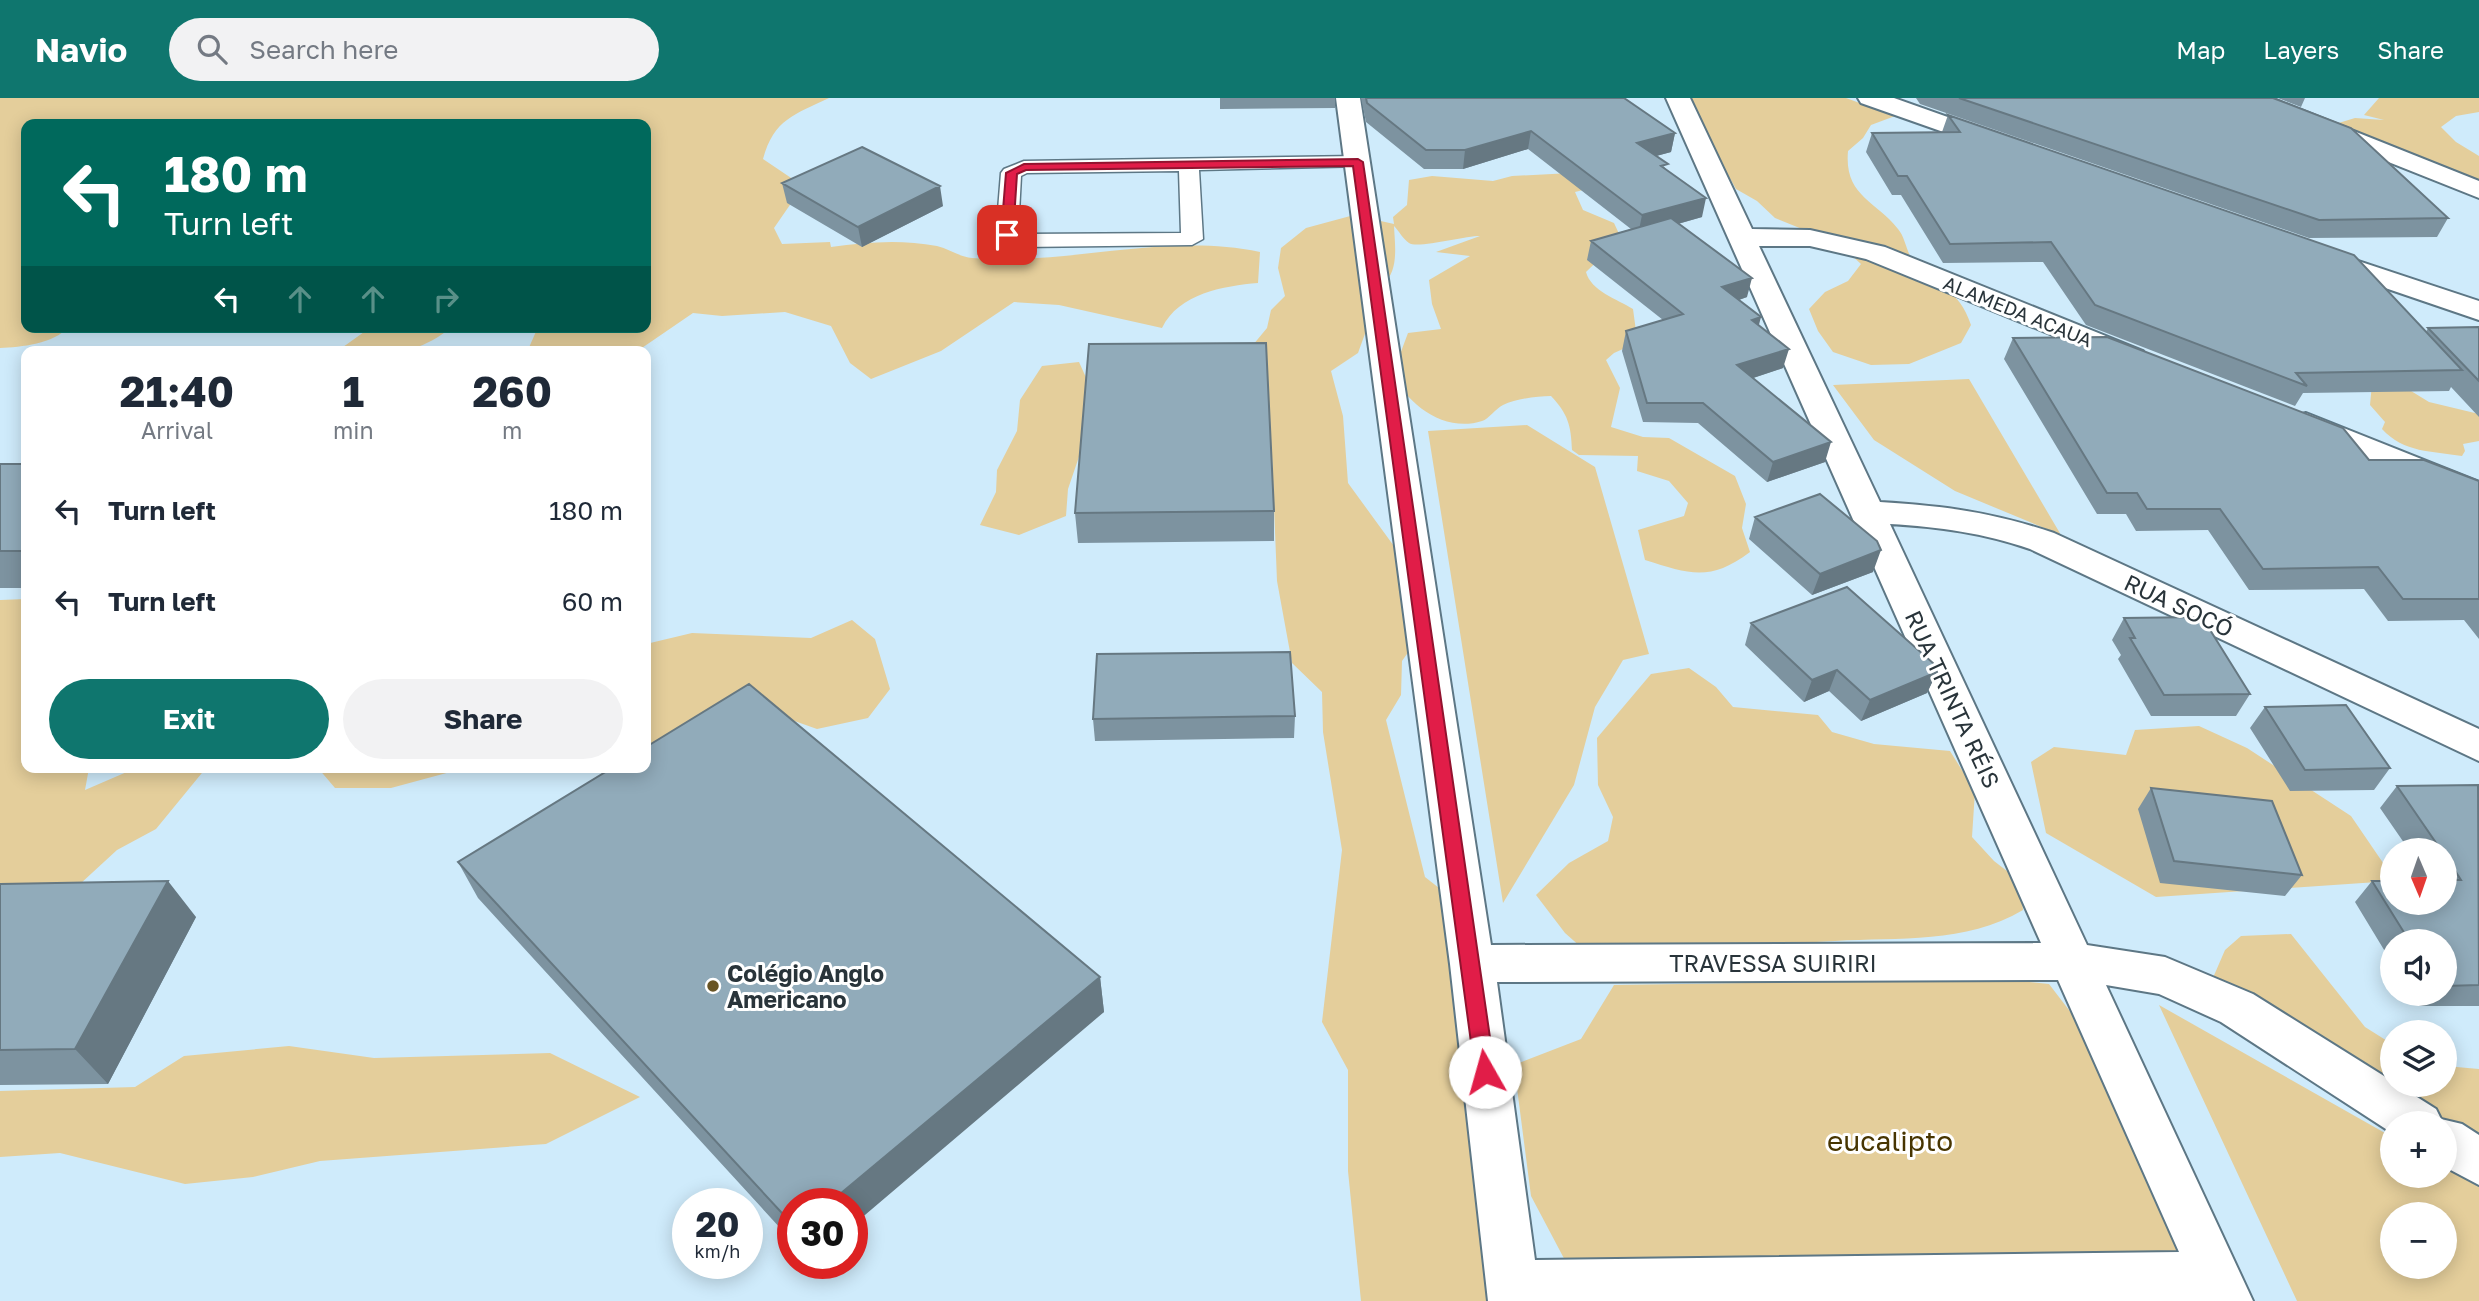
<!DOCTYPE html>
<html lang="en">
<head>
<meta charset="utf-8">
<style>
  body { margin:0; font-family:"Golos Text",sans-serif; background:#f2f2f3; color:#1f2937; height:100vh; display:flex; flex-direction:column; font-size:26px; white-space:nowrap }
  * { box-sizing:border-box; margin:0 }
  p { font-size:23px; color:#747a83 }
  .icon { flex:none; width:38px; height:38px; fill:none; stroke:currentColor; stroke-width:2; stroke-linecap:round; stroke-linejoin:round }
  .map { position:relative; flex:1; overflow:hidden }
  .sheet { position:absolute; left:21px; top:248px; width:630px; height:427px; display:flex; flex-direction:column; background:#fff; border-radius:14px; box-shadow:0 4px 18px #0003 }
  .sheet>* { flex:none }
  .banner { position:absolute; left:21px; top:21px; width:630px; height:214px; border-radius:14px; box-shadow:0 4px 18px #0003; background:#00695c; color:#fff; overflow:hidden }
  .needle { width:46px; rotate:178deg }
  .fabs { position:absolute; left:2380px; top:740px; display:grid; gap:14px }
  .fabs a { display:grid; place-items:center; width:77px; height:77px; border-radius:50%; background:#fff; box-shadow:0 4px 18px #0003; font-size:35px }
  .speed { position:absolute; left:672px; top:1090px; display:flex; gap:14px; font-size:35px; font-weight:700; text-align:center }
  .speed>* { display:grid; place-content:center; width:91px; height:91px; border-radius:50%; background:#fff; box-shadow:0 4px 18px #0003; line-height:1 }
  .speed small { font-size:18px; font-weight:400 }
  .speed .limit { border:10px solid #d22; background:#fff; color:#111 }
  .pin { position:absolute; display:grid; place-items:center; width:60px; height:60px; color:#fff; margin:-30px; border-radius:14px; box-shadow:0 4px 10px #0006 }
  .me { position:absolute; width:77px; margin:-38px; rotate:353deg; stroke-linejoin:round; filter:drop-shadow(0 0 5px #0008) }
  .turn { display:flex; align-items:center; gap:24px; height:147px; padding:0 28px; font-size:32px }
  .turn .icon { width:91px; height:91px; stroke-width:2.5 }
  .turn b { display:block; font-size:49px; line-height:60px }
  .lanes { display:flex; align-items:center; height:66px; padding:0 28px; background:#0003; justify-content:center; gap:35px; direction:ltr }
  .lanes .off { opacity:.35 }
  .eta { display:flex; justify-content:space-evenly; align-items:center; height:119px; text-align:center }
  .eta b { font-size:42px; font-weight:700; line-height:49px }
  .action { display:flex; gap:14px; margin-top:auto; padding:14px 28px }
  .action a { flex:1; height:80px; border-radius:42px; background:#0f766e; color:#fff; font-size:28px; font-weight:700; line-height:80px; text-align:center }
  .action a+a { background:#f2f2f3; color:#1f2937 }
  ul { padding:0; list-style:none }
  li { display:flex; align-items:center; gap:21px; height:91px; padding:0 28px }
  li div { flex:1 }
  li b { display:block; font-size:26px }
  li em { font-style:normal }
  header { display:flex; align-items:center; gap:42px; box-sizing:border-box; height:98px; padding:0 35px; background:#0f766e; color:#fff }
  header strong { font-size:33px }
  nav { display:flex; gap:38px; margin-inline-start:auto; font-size:24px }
  .search { width:490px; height:63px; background:#f2f2f3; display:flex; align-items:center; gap:18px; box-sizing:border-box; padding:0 24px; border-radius:38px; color:#747a83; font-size:26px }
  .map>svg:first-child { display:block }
  .green { fill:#e4ce9b; fill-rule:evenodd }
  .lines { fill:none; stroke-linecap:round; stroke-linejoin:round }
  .lane-casing { stroke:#5d7785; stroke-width:3 }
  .street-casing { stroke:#5d7785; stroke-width:4 }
  .lane { fill:#fff; fill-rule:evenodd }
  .street { fill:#fff; fill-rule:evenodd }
  .wall { fill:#7d93a0 }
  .shaded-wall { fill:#667882 }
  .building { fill:#91abba; stroke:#667882; stroke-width:2 }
  .route { fill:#e11d48; stroke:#92132f; stroke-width:2 }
  .poi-dot { fill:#685423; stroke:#fff; stroke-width:2.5 }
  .labels { text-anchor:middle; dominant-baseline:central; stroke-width:6; stroke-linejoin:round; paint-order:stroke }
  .far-street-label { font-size:19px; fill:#29343a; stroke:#fff }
  .street-label { font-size:23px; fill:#29343a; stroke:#fff }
  .poi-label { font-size:23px; font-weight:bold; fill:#29343a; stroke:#fff; text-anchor:start }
  .near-park-label { font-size:28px; fill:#473501; stroke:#fff }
</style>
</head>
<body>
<header>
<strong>Navio</strong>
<div class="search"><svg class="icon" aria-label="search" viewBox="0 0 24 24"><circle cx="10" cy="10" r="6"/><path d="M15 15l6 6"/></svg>Search here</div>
<nav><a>Map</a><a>Layers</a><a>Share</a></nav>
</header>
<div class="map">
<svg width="2479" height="1203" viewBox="0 0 2479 1203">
  <rect width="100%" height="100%" fill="#cfebfb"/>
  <path class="green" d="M0 0H829C794 17 774 21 763 61L803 88 774 130 782 146 830 144 831 149C867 144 900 141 937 148 949 151 960 159 972 160 1069 168 1164 134 1260 154L1258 185C1224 188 1179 195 1162 230L1059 207 1014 204 941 253 871 281 850 265 831 228 785 214 722 218 693 215 636 254H527L538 229H646V26H26V229H68C54 246 21 249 0 250Z
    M1685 0H1846L1895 18 1871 27 1863 40 1848 53C1844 98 1875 102 1898 131 1906 140 1906 156 1917 169 1940 193 1958 189 1971 227L1961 245 1909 266 1871 267 1833 254 1818 233 1809 211 1825 194 1848 183 1861 166 1839 146 1775 120 1757 103 1736 91Z
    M2379 0H2479V14L2456 18 2441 29 2456 44 2479 58V88L2332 27 2355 20 2384 22 2364 17Z
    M1571 75 1587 91 1575 94 1583 112 1614 125 1621 140 1586 174C1591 193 1617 201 1633 211L1636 233 1632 247 1614 255 1606 262 1620 290 1611 329 1643 339 1669 340 1735 378 1746 406 1742 430 1750 454C1710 484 1690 476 1645 462L1638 432 1684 418 1688 405 1669 383 1637 373 1638 358 1579 357 1572 352C1571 327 1568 316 1551 298 1537 298 1516 301 1503 307 1495 311 1489 321 1482 323 1445 335 1407 307 1393 275L1408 235 1441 231 1432 206 1429 182 1470 158 1436 154 1480 138C1464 138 1417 151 1409 145 1403 141 1399 133 1394 128 1395 148 1399 173 1383 186L1358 255 1331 273 1343 318 1348 385 1407 466 1419 539 1402 563 1401 597 1386 622 1425 779 1453 801 1495 1203H1361L1348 1073V972L1322 924 1342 752 1323 634 1322 594 1292 565 1277 483 1272 358 1243 259 1267 230 1271 212 1285 198 1278 170 1281 150 1306 130 1354 117 1394 126 1393 119 1407 107 1409 82 1432 78 1493 83 1512 78Z
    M371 229H452C410 262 385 254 336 254Z
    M1079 264 1093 295 1084 344 1068 391 1066 418 1019 437 980 427 996 394 997 372 1017 333 1020 302 1042 268Z
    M1969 281 2061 437 1955 393 1874 342 1833 287Z
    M2398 285 2429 304 2479 316V343L2463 346 2465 353 2462 358C2432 353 2404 355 2382 331L2385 324 2370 307 2372 286Z
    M1527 327 1595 369 1649 556 1623 562 1595 609 1574 687 1503 805 1428 333Z
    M26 501V670H89L85 692 136 670H206L156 731 117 752 55 809 0 819V502Z
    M852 522 875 541 890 591 868 620 817 631 786 620 646 656V546L692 535 811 540Z
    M1689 570 1716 589 1733 609 1818 617 1832 634 1874 646 1950 653 1975 693 1972 739 1994 763 2020 783 2023 812C1965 846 1899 839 1835 843 1750 848 1667 850 1582 850L1565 835 1536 797 1569 765 1608 743 1613 719 1598 687 1597 640 1651 576Z
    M2199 628 2247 650 2351 718 2392 778V783L2156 799 2046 735 2031 664 2054 649 2126 657 2135 632Z
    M318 670H465L391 690H335Z
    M2291 836 2365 929 2392 946V987H2445V968L2479 971V1061L2445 1039V1026L2209 889 2225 852 2241 838Z
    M2002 881 2049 886 2082 929 2182 1155 1568 1168 1531 1098 1514 967 1581 941 1614 887Z
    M2159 907 2392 1039V1078H2445V1069L2479 1089V1203H2297ZM2392 1116H2445V1169H2392Z
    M289 948 374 960 550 955 640 999 546 1046 320 1063 253 1079 185 1086 60 1055 0 1059V993L135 989 184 958Z"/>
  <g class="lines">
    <defs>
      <path id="lane" d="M1358 58 1368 64 1365 68 1199 72 1203 141 1192 147 1021 149 999 142 996 137 1001 75 1004 71 1024 63ZM1179 73 1181 135 1024 136 1018 134 1021 78 1027 75Z"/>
      <path id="street" d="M1336 0H1360L1491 847 2041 845 1666 0H1690L1752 131 1810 132 1885 149 2143 253 2147 259 2143 265 2132 268 2121 265 1866 161 1810 148H1759L1880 404C1945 408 1991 414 2054 435L2479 631V663L2030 451C1983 435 1940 429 1890 426L2087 847 2165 859 2253 896 2392 983V987H2398L2436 1011 2441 1021 2462 1026 2479 1037V1087L2445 1069V1026H2392V1035L2221 924 2159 896 2106 887 2253 1203H1488L1450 866ZM2058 882 2179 1154 1535 1162 1497 884Z
        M1858 0H1894L2004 39 2008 44 2004 49H1986L1861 5Z
        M2237 0H2271L2479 83V100L2240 5Z
        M2322 151 2479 203V222L2312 165 2308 159 2312 153Z
        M2306 315 2479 384V407L2295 332 2290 325 2295 318Z"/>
    </defs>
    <use href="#lane" class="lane-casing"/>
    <use href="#street" class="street-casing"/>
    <use href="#lane" class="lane"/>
    <use href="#street" class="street"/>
  </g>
  <path class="wall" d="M1220 0H1335V10L1220 11Z
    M1361 0H1624L1675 35 1671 54 1656 58 1702 119 1678 126 1747 199 1739 202 1759 227 1783 270 1753 280 1825 364 1767 384 1698 325 1643 324 1622 253 1626 233 1663 222 1587 162 1591 143 1631 131 1528 51 1463 71H1424L1366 24Z
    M1916 0H2273L2448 120 2437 139 2309 140 1920 6Z
    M2278 0H2305L2301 9Z
    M1948 17 2426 234 2428 230 2479 229V319L2451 289 2449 293 2303 295 2295 308 2086 227 2043 164 1943 165 1901 97H1892L1866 54 1872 35 1942 34Z
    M782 85 943 108 862 149 787 105Z
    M2013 240 2369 362 2479 383V541L2464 522 2388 523 2364 491 2249 492 2208 432 2136 433 2126 416H2097L2004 261Z
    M0 366H26V490H0Z
    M1274 413V443L1078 445 1075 415Z
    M1755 419 1873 474 1812 497 1749 441Z
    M2124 520 2250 596 2236 618H2151L2118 561 2121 557 2112 542Z
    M1751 525 1937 574 1927 595 1861 623 1829 593 1804 604 1745 547Z
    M2265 609 2390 670 2374 692 2290 693 2250 630Z
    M1295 618 1294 640 1095 643 1093 621Z
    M2397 688H2479V908H2419L2412 896H2445V844H2392V865L2355 804 2372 783 2445 805V752H2409L2380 710Z
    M2151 690 2302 777 2285 798 2160 785 2138 711Z
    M458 764 1100 879 1104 914 793 1106V1144L478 800Z
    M0 786 196 819 108 986 0 987Z"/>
  <path class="shaded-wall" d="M1531 33 1528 51 1463 71 1465 52Z
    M1675 35 1671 54 1634 64 1637 45Z
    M940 88 943 108 862 149 858 129Z
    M1706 100 1702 119 1638 137 1642 117Z
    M1752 180 1747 199 1718 209 1722 189Z
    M1761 219 1756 238 1752 222Z
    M1789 251 1783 270 1732 287 1737 267Z
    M1831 344 1825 364 1767 384 1773 364Z
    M1881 452 1873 474 1812 497 1820 476Z
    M1837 572 1829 593 1804 604 1812 582Z
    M1937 574 1927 595 1861 623 1870 602Z
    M168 783 196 819 108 986 75 951Z
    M1100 879 1104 914 852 1128V1106H828Z"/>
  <path class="building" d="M1366 0H1624L1675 35 1637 45 1668 66 1661 68 1706 100 1642 117 1531 33 1465 52H1426L1367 5Z
    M1959 0H2273L2351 30 2448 120 2319 122Z
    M1948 17 2354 157 2462 272 2296 275 2307 288 2095 207 2051 144 1950 146 1907 78H1898L1872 35 1960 34Z
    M862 49 940 88 858 129 782 85Z
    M1671 120 1752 180 1722 189 1761 219 1752 222 1789 251 1737 267 1831 344 1773 364 1703 305H1647L1626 233 1683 216 1591 143Z
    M2479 229V283L2428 230Z
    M2107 239 2343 330 2369 362H2424L2479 383V501H2403L2378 469 2263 471 2220 411H2147L2137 395H2107L2013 240Z
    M1266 245 1274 413 1075 415 1089 246Z
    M0 366H26V453H0Z
    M1820 396 1877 443 1881 452 1820 476 1755 419Z
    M1847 489 1933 565 1937 574 1870 602 1837 572 1812 582 1751 525Z
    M2202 519 2250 596 2164 597 2130 540H2135L2124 520Z
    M1290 554 1295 618 1093 621 1097 556Z
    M749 586 1100 879 828 1106H793V1127L458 764 612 670H646V649Z
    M2346 607 2390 670 2305 672 2265 609Z
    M2478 687 2479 887 2445 888V844H2410L2372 783H2392V805H2445V782H2461L2445 757V752H2441L2397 688Z
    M2151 690 2272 703 2302 777 2174 763Z
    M168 783 75 951 0 952V786Z"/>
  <path class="route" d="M1358 61 1363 64 1495 974 1492 980 1485 982 1478 980 1475 974 1353 68 1026 72 1017 76 1013 137 1007 140 1001 137 1006 75 1024 66Z"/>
  <circle class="poi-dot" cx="713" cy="888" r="7"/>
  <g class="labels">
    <g class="far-street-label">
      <text transform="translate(2018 213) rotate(22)">ALAMEDA ACAUA</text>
    </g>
    <g class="street-label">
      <text transform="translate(2179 507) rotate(25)">RUA SOCÓ</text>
      <text transform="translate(1953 601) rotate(65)">RUA TRINTA RÉIS</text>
      <text x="1773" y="865">TRAVESSA SUIRIRI</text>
    </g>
    <g class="poi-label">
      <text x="727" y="875">Colégio Anglo<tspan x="727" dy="26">Americano</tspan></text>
    </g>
    <g class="near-park-label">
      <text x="1890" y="1042">eucalipto</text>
    </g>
  </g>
</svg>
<div class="fabs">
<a><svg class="needle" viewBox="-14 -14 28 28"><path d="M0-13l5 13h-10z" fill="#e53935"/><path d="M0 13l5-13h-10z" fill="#747a83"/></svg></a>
<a><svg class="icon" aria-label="sound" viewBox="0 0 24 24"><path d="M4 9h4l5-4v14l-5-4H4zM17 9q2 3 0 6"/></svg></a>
<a><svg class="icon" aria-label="layers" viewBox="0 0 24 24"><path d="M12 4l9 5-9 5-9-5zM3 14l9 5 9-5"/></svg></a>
<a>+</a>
<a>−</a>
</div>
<div class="speed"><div>20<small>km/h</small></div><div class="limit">30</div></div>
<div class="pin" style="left:1007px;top:137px;background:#d93025"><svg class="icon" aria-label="arrive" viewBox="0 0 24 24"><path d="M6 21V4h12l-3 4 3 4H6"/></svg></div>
<svg class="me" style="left:1485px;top:974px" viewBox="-20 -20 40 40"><circle r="19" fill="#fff"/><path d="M0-13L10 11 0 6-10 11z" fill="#e11d48"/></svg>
<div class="banner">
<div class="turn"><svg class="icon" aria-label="left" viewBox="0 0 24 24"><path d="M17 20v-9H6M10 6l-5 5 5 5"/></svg><div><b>180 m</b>Turn left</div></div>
<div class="lanes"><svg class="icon" aria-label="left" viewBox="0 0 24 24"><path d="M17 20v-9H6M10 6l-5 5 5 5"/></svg><svg class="icon off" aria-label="ahead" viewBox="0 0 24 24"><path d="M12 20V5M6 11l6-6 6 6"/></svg><svg class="icon off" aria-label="ahead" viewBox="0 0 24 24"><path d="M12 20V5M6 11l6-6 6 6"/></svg><svg class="icon off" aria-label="right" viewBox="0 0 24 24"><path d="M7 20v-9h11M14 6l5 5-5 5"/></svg></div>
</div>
<section class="sheet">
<div class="eta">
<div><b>21:40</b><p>Arrival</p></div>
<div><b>1</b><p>min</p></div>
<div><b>260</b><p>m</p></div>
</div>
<ul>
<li><svg class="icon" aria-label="left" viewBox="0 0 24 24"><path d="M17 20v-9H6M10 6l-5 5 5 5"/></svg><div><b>Turn left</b></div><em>180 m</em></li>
<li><svg class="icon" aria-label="left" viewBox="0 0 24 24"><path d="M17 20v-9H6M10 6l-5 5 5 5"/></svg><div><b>Turn left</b></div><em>60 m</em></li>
</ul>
<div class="action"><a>Exit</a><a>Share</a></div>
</section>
</div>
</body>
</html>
